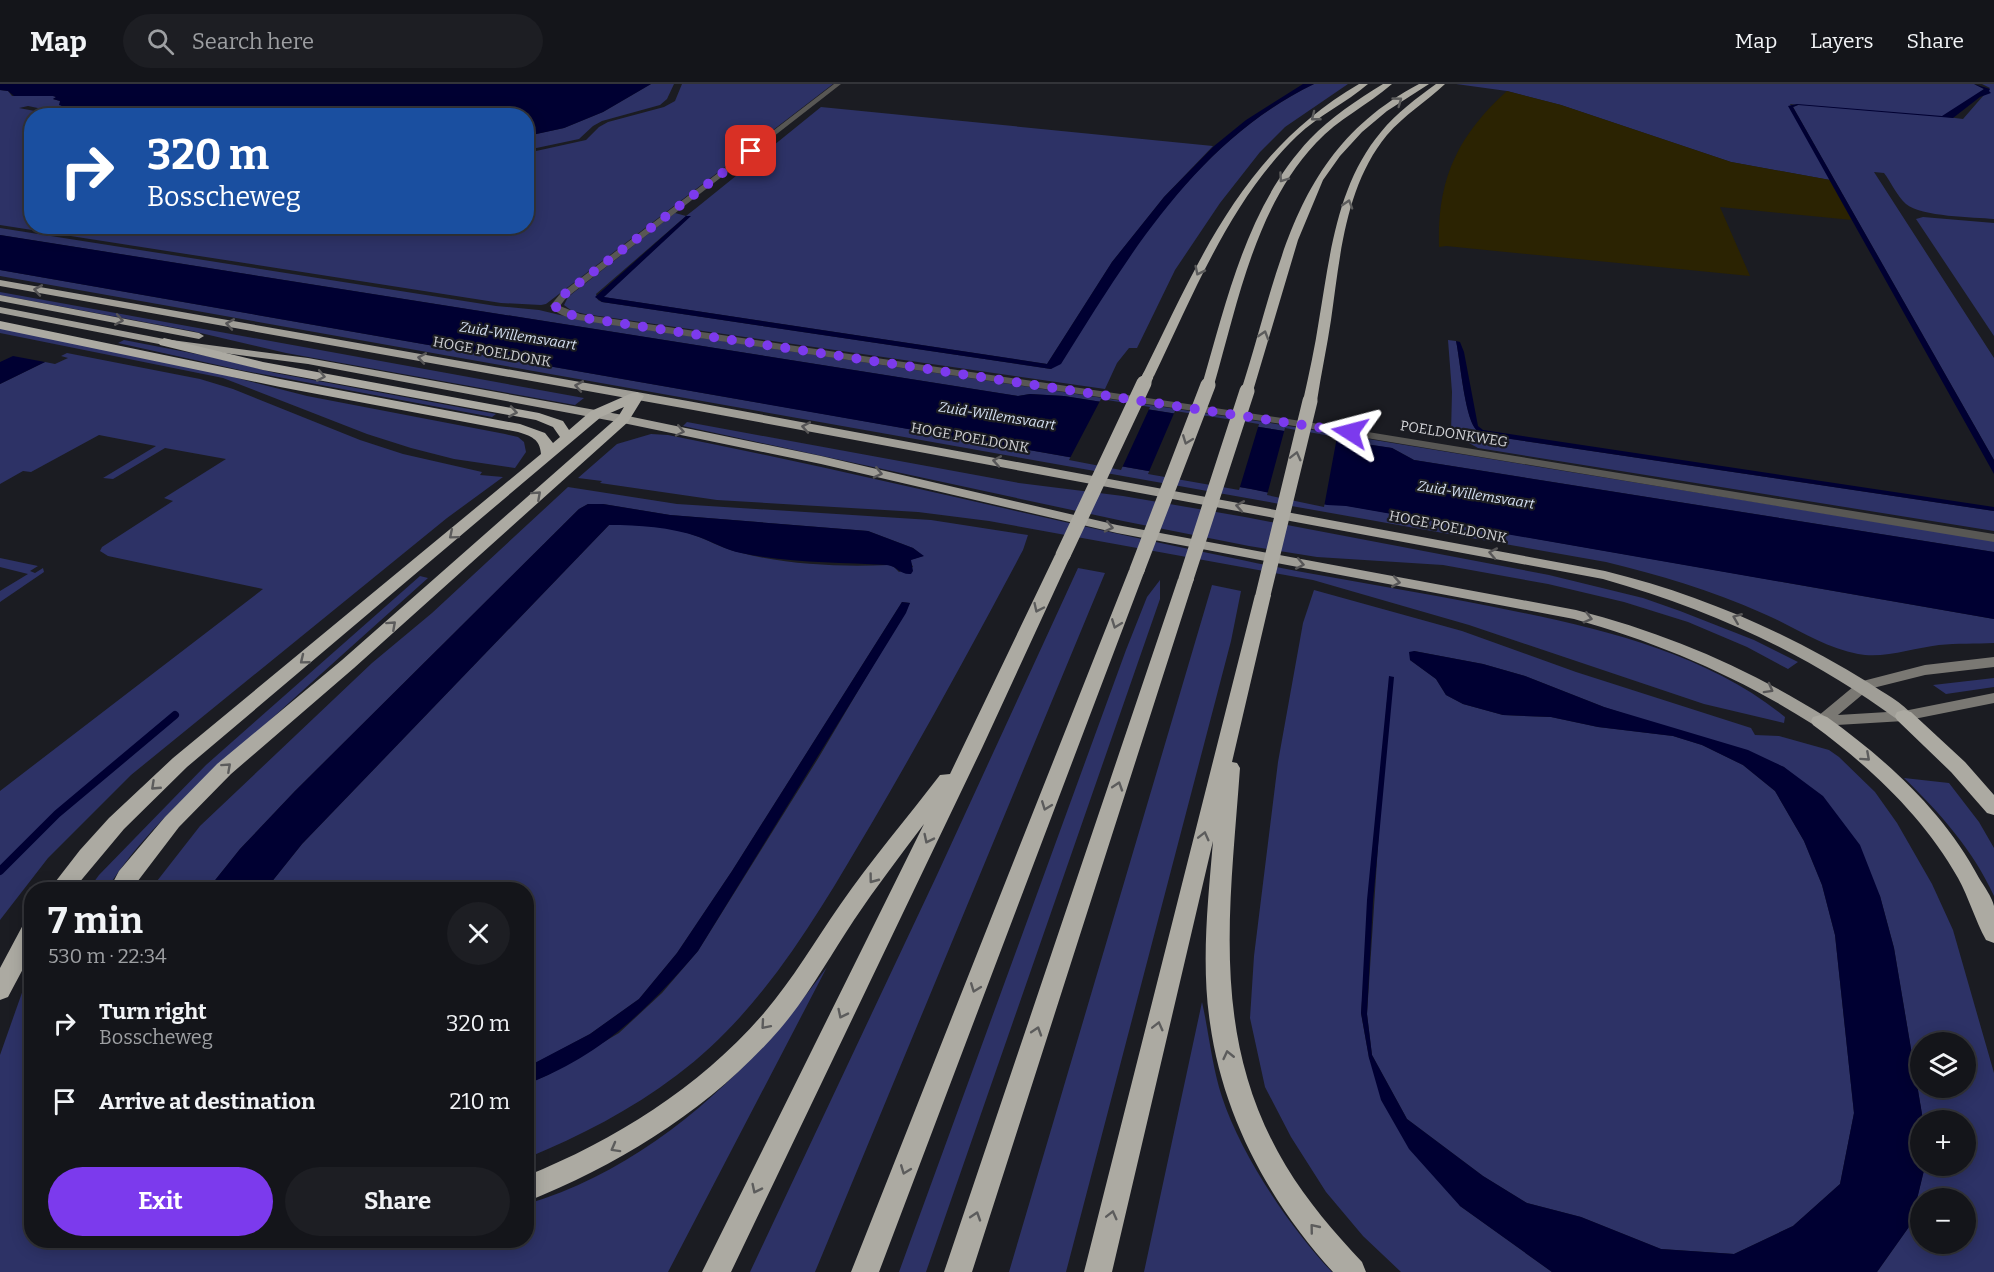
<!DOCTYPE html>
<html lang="en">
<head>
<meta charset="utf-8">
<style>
  body { margin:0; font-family:Bitter,serif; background:#1d1e23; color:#f1f3f6; height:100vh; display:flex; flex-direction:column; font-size:22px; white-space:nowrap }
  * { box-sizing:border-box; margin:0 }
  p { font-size:20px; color:#9d9fa2 }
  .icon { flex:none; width:33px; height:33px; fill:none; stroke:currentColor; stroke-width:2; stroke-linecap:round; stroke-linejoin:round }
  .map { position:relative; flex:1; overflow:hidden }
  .side { position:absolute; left:24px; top:798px; width:510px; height:366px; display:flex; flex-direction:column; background:#14151a; border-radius:24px; box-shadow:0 3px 15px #0003,0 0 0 2px #333439 }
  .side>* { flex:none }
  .hud { position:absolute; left:24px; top:24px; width:510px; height:126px; border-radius:24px; box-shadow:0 3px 15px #0003,0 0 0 2px #333439; background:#1a4fa0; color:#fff; overflow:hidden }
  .controls { position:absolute; left:1910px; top:948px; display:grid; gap:12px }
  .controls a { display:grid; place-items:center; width:66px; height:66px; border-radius:50%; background:#14151a; box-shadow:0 3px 15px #0003,0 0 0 2px #333439; font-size:30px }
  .pin { position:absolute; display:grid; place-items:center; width:51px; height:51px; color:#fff; margin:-26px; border-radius:12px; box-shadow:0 3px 9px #0006 }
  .me { position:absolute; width:66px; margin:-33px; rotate:279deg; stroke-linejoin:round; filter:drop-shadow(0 0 4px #0008) }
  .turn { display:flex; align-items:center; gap:21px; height:126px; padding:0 24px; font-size:27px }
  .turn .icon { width:78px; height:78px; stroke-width:2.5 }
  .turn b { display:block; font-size:42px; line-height:51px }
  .round { display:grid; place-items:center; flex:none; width:63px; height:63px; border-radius:32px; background:#1d1e23 }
  .head { display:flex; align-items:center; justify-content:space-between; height:102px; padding:0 24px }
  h1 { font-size:36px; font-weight:700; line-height:45px }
  .action { display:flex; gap:12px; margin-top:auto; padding:12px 24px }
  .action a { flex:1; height:69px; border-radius:36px; background:#7c3aed; color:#fff; font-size:24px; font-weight:700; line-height:69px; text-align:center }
  .action a+a { background:#1d1e23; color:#f1f3f6 }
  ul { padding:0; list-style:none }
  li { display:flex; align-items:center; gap:18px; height:78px; padding:0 24px }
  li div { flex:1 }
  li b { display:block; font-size:22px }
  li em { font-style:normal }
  header { display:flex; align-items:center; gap:36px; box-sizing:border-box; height:84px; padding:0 30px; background:#14151a; border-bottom:2px solid #333439 }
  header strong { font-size:28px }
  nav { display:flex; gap:33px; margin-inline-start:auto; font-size:21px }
  .search { width:420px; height:54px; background:#1d1e23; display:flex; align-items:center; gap:15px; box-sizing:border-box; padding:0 21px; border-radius:33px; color:#9d9fa2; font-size:22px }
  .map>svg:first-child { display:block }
  .green { fill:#2d3266; fill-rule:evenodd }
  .sand { fill:#2b2302 }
  .water { fill:#000032 }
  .pier { fill:#1b1c22 }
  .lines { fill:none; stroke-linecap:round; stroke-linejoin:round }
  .stream { stroke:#000032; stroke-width:8 }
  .tertiary { fill:#585754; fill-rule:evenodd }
  .secondary { fill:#7a7873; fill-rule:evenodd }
  .trunk { fill:#a09e97; fill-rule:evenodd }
  .motorway { fill:#acaaa2; fill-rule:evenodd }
  .motorway-bridge-far1 { stroke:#acaaa2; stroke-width:11 }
  .motorway-bridge { stroke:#acaaa2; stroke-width:15 }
  .oneway { stroke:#5c5c5c }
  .oneway2 { stroke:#575657 }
  .route { stroke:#7c3aed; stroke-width:10; stroke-dasharray:0 18 }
  .labels { text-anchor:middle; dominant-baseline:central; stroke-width:4.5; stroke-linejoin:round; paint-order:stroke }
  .far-water-label { font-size:14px; font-style:italic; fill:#d6e1f3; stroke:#1b1c22 }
  .far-street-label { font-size:14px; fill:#d1d2d6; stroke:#1b1c22 }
</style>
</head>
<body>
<header>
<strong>Map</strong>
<div class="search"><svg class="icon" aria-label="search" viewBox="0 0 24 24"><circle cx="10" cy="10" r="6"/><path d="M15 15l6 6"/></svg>Search here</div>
<nav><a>Map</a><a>Layers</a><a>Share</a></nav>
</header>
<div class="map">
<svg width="1994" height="1188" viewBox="0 0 1994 1188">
  <rect width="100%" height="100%" fill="#1b1c22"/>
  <path class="green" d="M651 0H674L667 15 660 21 602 37 593 42 579 55 527 66V52L564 44 603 28Z
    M682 0H833L546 220 541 221 501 219 0 141V6L8 7 12 12H53L57 13 53 15 60 17 62 23 107 26 128 31 67 30 28 22 19 24 56 31 32 32V142H526L527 69 586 56 599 43 608 38 664 23 675 17Z
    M1314 0H1348L1285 43 1260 68 1220 119 1175 186 1137 264H1129L1117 279 1105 305 585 230 572 227 564 221 568 213 675 129 686 132 695 125 821 23 1213 62 1164 113 1112 178 1047 280 603 213 690 132H686L596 210 598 216 602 218 1051 285C1124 179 1194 58 1314 0Z
    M1456 0H1974L1984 5 1982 8 1944 32H1939L1963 35 1990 4 1982 0H1994V135C1974 133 1921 133 1906 120 1897 112 1891 98 1884 89L1874 88 1994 274V376L1793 23 1798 21 1790 20 1830 96 1731 78 1561 21 1507 7Z
    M1923 133 1994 139V252L1916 135Z
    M0 144 496 222 539 226 581 236 1270 339 1994 457V468L1414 376 1392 364 1372 361 1064 312 1030 310 1018 312 0 151Z
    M0 186 1994 535V559C1976 560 1957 559 1939 561 1913 564 1884 575 1858 570 1824 564 1793 542 1762 529 1711 506 1659 491 1606 478L0 192Z
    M0 208 584 314 575 321 286 269 192 247 0 211Z
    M0 244 170 277 307 312 505 350 518 353 524 358 526 368 515 384 454 375 411 364 367 350 223 294 0 249Z
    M124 256 217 274 275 289 496 330 492 333 240 286 118 259Z
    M1448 256 1456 257C1460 274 1465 339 1478 347 1481 350 1487 350 1491 352L1994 427V447L1478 364 1451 349 1452 308Z
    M67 269 200 295 233 305 360 356 403 370 482 388 480 391 503 393 447 434 131 691 48 774 0 836V707L263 505 108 472 100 467 102 463 173 417 164 414 226 375 165 364 113 395 103 394 156 362 99 351 31 388 23 387 0 400V300L45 278 55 280 68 274 61 272Z
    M687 338 1019 399 1123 412 1245 433 1549 491 1643 514 1680 527 1754 556 1798 578 1788 585 1747 563 1688 538 1624 518 1548 500 1443 481 1317 473 1249 462 1123 437 683 342Z
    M651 350 668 351C860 389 1050 437 1242 476 1326 494 1410 506 1494 523 1594 543 1704 567 1785 633L1784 639 1704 620 1469 541 1313 496 989 437 918 428 717 416 600 399 602 397 578 394 617 360Z
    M568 403 677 420 931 436 1028 451 1023 466C974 558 925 648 873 737 819 828 764 926 677 991 631 1026 580 1052 527 1074V1000L548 991 619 949 662 909 698 867 819 673 910 519 902 518 732 787 677 869 639 915 590 950 530 982 527 983 526 806 266 805 302 760 609 441C639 440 671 442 699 453 712 458 724 465 738 468 785 481 840 483 889 481L894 483 899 488 913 483 910 476 923 472 913 464 868 447 670 431 603 420H588L579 425 295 707 240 765 208 805 150 806 200 742 372 579 432 529Z
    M0 474 38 482 30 487 35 489 43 484 44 488 0 518V507L28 490 0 483Z
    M1078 484 1105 489 815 1188H750L937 791Z
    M420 492 428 494C371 545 314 596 258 647 206 693 144 746 107 805L88 806 99 791 206 681Z
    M1160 496V515L926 1188H899L1126 566 1147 513Z
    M1212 501 1241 507 1231 557 1066 1188H1009Z
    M1314 506 1462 547 1576 588 1751 644 1755 651 1779 652 1829 666 1839 673 1875 708 1897 739 1932 800 1953 846 1994 989V1188H1877L1911 1140 1925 1082H1965V1036H1923L1894 864 1880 812 1784 683 1604 623 1525 592 1483 580 1414 567 1410 576 1436 595 1446 611 1463 620 1503 631 1551 633 1598 643 1673 652 1702 661 1743 681 1775 707 1804 757 1822 801 1835 851 1854 1029 1840 1100 1793 1142 1734 1170 1661 1165 1581 1133 1527 1119 1483 1092 1407 1035 1372 971 1367 930 1389 593 1361 929 1369 974 1460 1122 1552 1188H1401L1363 1152 1326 1108 1291 1053 1265 1003 1250 934 1254 872 1278 678 1303 539ZM1920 958H1965V1004H1920ZM1920 1114H1965V1160H1920Z
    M1994 594V603L1946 610 1933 601Z
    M1904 694 1949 699 1979 738 1994 764V812C1973 766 1940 729 1904 694Z
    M827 883 668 1188H0V971L24 903 31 890 32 1156H290L304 1159 526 1156 527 1120C652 1083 752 986 827 883Z
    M1202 918C1209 949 1212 983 1222 1013 1241 1071 1290 1144 1332 1188H1144Z"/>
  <path class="sand" d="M1507 7 1561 21 1731 78 1830 96 1852 136 1720 123 1750 192 1446 162 1439 163C1437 96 1457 52 1507 7Z"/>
  <path class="water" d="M0 0H651L603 28 564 44 527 52 526 32 128 31 107 26 62 22 59 21 60 17 53 15 56 13 53 12H14L8 7 0 6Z
    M1303 0H1314C1196 57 1128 173 1061 280L1051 285 602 218 595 213 686 132H691L604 213 1047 280 1112 178 1164 113 1214 62 1246 36Z
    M1974 0 1990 5 1989 7 1991 9 1980 13 1953 34 1798 21 1793 23 1994 376V390L1788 22 1797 20 1942 32 1984 5Z
    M0 151 1018 312 1030 310 1064 312 1372 361 1392 364 1414 376 1994 468V535L1346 422 1327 421 1251 405 0 186Z
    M1456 257 1460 258 1464 268 1478 342 1483 346 1994 423V427L1491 352C1487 350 1481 350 1478 347 1465 340 1460 274 1456 257Z
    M13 272 45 278 0 300V278Z
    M588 420H603L670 431 868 447 913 464 924 472 911 476 913 487 911 490C900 491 897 482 887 481 837 478 791 479 741 469 726 466 713 458 699 453 670 443 639 441 609 441L302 760 266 805H208L240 765 295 707 579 425Z
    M902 518 910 519 906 529 698 867C647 926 602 971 527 1000V983L590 950 639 915 677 869 732 787Z
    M1414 567 1483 580 1525 592 1604 623 1748 666 1784 683 1823 712 1860 761 1880 812 1894 864 1923 1036H1920V1082H1925L1911 1140 1877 1188H1552L1460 1122 1409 1065 1381 1016 1369 974 1361 929 1367 816 1389 592 1394 593 1373 817 1367 930 1372 971 1407 1035 1483 1092 1527 1119 1581 1133 1661 1165 1734 1170 1793 1142 1840 1100 1854 1029 1835 851 1822 801 1804 757 1775 707 1743 681 1702 661 1673 652 1598 643 1551 633 1503 631 1463 620 1446 611 1436 595 1410 576 1409 568Z"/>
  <path class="pier" d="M1101 315 1150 323 1121 386 1069 376Z
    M1175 327 1259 340 1239 406 1148 390Z
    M1285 344 1337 353 1324 423 1267 411Z"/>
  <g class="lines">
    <path class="stream" d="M0 787 57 730 175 631"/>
    <path class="tertiary" d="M834 0H841L566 214 560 222 580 230 1282 334 1994 450V458L1282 340 578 236C567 233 557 231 550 222L560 210Z"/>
    <path class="secondary" d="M1994 573V583L1925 591 1869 605 1838 631 1904 627 1994 609V619L1904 637 1820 642 1814 641 1812 637 1859 598 1925 581Z"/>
    <path class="trunk" d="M0 196 688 317 1605 487C1699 510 1787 548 1869 599 1882 608 1904 619 1913 632L1910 636H1898C1806 569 1712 526 1603 495L688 325 0 202Z
      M0 211 199 249 204 252 199 255 0 217Z
      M0 223 164 255 308 274 623 331 821 372 1117 441 1576 526C1666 549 1748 584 1826 633L1829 637 1826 641H1814C1739 593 1660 559 1574 535L1117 449 821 380 623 339 308 280 164 261 0 229Z"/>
    <path class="motorway" d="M1359 0H1368C1346 19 1319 31 1297 52 1230 117 1194 209 1154 292L1148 296 1144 295 1142 292C1199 177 1242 68 1359 0Z
      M1383 0H1392C1368 21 1338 35 1316 59 1255 124 1238 218 1214 301L1213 304H1203L1202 301C1227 216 1247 122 1310 55 1331 33 1357 16 1383 0Z
      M1419 0H1429L1387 27 1362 48 1340 72 1323 96 1298 156 1253 307 1247 311 1242 310 1241 307C1281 183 1292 67 1419 0Z
      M1436 0H1445C1426 18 1404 31 1387 51 1345 102 1340 173 1331 236 1327 263 1321 290 1317 317L1310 321 1305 320 1303 317C1309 290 1315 263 1319 236 1330 171 1337 100 1381 48 1396 29 1417 14 1436 0Z
      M0 237 280 295 520 340 545 349 553 359 560 353 553 343 536 336 263 286 160 261 158 258 164 254 263 278 539 329 563 337 569 346 591 327 632 309 637 308 644 312 628 338 354 584 231 690 179 743 131 806H109L119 787 165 733 217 680 342 576 618 333 624 323 601 333 187 683 124 745 73 806H49L80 766 109 734 173 674 541 370C540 355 531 352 518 348L280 303 0 245Z
      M1063 466 1071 471 982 664 731 1188H702L924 740C900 772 876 803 854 836 830 872 809 911 780 945 711 1024 623 1079 526 1118V1092C616 1056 701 1002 764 929 793 895 815 857 840 821 871 776 907 734 940 691L950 690 1055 471Z
      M1137 481 1145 486 879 1188H851L1129 486Z
      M1186 490 1194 495 972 1188H944L1178 495Z
      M1263 506 1271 511 1232 678 1237 679 1240 684C1230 825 1209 954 1286 1082 1307 1117 1334 1148 1362 1178L1366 1188H1333C1270 1119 1223 1033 1210 939 1201 879 1208 817 1213 757L1112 1188H1084L1255 511Z
      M1904 626 1911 628 1965 678 1994 711V731L1987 729 1951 688 1897 636 1895 632 1897 628Z
      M1820 631 1827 633C1887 676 1944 728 1979 794 1984 802 1992 813 1994 822 1994 834 1994 847 1994 859L1986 856C1975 836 1969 814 1958 794 1923 732 1870 683 1813 641L1811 637 1813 633Z
      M32 836V868L8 913 0 916V884L24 839Z"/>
    <path class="motorway-bridge-far1" d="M1144 301 1148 292"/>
    <path class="motorway-bridge" d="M1063 471 1144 299
      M1137 486 1208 301
      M1186 495 1247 307
      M1263 511 1310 317"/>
  </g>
  <defs><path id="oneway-chevron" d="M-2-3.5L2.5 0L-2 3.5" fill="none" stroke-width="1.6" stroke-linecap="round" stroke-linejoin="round" transform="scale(1.5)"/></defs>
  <g class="oneway">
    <use href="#oneway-chevron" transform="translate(1398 17) rotate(-36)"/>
    <use href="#oneway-chevron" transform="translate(1315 33) rotate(142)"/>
    <use href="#oneway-chevron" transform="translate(1283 94) rotate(125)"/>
    <use href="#oneway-chevron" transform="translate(1348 120) rotate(-73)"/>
    <use href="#oneway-chevron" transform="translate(1199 187) rotate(116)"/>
    <use href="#oneway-chevron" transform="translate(1264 251) rotate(-73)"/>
    <use href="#oneway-chevron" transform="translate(321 292) rotate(11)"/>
    <use href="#oneway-chevron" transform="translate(513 328) rotate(10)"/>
    <use href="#oneway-chevron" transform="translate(1187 356) rotate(111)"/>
    <use href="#oneway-chevron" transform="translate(1296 372) rotate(-76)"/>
    <use href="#oneway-chevron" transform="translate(537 411) rotate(-42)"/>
    <use href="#oneway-chevron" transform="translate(453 451) rotate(140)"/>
    <use href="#oneway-chevron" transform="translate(1038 524) rotate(115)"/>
    <use href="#oneway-chevron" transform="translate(1116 540) rotate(111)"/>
    <use href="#oneway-chevron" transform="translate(392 541) rotate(-42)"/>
    <use href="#oneway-chevron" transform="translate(304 576) rotate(141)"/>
    <use href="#oneway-chevron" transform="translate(1866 673) rotate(42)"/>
    <use href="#oneway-chevron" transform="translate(227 683) rotate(-42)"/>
    <use href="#oneway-chevron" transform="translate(155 702) rotate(137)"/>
    <use href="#oneway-chevron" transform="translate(1118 702) rotate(-72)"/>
    <use href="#oneway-chevron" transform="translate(1046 722) rotate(111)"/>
    <use href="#oneway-chevron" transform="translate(1204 752) rotate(-76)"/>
    <use href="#oneway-chevron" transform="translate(928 755) rotate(116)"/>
    <use href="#oneway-chevron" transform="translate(873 795) rotate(127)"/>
    <use href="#oneway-chevron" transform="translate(975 904) rotate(111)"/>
    <use href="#oneway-chevron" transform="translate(842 930) rotate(116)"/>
    <use href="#oneway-chevron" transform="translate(765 941) rotate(131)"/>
    <use href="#oneway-chevron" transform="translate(1158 942) rotate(-76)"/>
    <use href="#oneway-chevron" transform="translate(1037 947) rotate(-72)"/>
    <use href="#oneway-chevron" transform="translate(1228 971) rotate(-103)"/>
    <use href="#oneway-chevron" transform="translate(615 1064) rotate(151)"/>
    <use href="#oneway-chevron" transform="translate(905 1086) rotate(111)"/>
    <use href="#oneway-chevron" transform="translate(756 1105) rotate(116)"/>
    <use href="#oneway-chevron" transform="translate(1112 1131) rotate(-76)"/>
    <use href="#oneway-chevron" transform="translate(976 1132) rotate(-72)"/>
    <use href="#oneway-chevron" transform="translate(1314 1144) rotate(-129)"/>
  </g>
  <g class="oneway2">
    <use href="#oneway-chevron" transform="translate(38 206) rotate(-170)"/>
    <use href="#oneway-chevron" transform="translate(119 236) rotate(10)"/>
    <use href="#oneway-chevron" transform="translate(230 240) rotate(-170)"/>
    <use href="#oneway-chevron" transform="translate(422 274) rotate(-170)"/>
    <use href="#oneway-chevron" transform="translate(579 302) rotate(-170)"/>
    <use href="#oneway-chevron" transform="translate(806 343) rotate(-170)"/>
    <use href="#oneway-chevron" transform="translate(680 347) rotate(12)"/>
    <use href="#oneway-chevron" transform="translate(997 377) rotate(-170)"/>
    <use href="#oneway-chevron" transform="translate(878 389) rotate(13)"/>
    <use href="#oneway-chevron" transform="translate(1240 422) rotate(-170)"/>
    <use href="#oneway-chevron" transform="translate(1109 443) rotate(13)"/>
    <use href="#oneway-chevron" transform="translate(1493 469) rotate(-169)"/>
    <use href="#oneway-chevron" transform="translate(1300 480) rotate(11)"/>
    <use href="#oneway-chevron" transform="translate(1396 498) rotate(10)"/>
    <use href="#oneway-chevron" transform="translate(1588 534) rotate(14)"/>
    <use href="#oneway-chevron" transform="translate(1737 534) rotate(-158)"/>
    <use href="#oneway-chevron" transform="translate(1769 605) rotate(29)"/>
  </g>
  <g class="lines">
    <path class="route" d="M751 67 562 212 555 222 560 227 578 233 1350 348"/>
  </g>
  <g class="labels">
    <g class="far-water-label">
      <text transform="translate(518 252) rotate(9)">Zuid-Willemsvaart</text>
      <text transform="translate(997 332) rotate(9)">Zuid-Willemsvaart</text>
      <text transform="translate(1476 411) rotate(9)">Zuid-Willemsvaart</text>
    </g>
    <g class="far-street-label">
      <text transform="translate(492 268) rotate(10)">HOGE POELDONK</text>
      <text transform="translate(1454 350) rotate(9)">POELDONKWEG</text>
      <text transform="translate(970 354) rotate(10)">HOGE POELDONK</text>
      <text transform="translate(1448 443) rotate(11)">HOGE POELDONK</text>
    </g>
  </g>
</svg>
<div class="controls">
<a><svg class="icon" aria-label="layers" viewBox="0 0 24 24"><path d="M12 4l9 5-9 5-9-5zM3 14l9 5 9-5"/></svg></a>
<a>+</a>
<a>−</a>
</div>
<div class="pin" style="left:751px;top:67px;background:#d93025"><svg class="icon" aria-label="arrive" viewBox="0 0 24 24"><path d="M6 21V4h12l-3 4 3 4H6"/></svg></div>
<svg class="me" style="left:1350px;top:348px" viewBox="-20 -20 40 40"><path d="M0-17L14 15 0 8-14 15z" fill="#7c3aed" stroke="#fff" stroke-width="4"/></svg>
<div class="hud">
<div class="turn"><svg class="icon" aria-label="right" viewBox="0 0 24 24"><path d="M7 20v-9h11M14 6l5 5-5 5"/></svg><div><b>320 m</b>Bosscheweg</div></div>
</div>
<section class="side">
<div class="head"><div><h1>7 min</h1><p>530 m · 22:34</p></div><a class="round"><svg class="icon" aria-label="close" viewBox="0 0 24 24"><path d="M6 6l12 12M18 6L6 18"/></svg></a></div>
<ul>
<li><svg class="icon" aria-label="right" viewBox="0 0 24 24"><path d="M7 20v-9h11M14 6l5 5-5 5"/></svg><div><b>Turn right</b><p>Bosscheweg</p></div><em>320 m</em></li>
<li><svg class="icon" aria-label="arrive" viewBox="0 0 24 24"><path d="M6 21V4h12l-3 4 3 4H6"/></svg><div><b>Arrive at destination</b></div><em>210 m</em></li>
</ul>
<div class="action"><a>Exit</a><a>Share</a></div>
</section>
</div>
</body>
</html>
